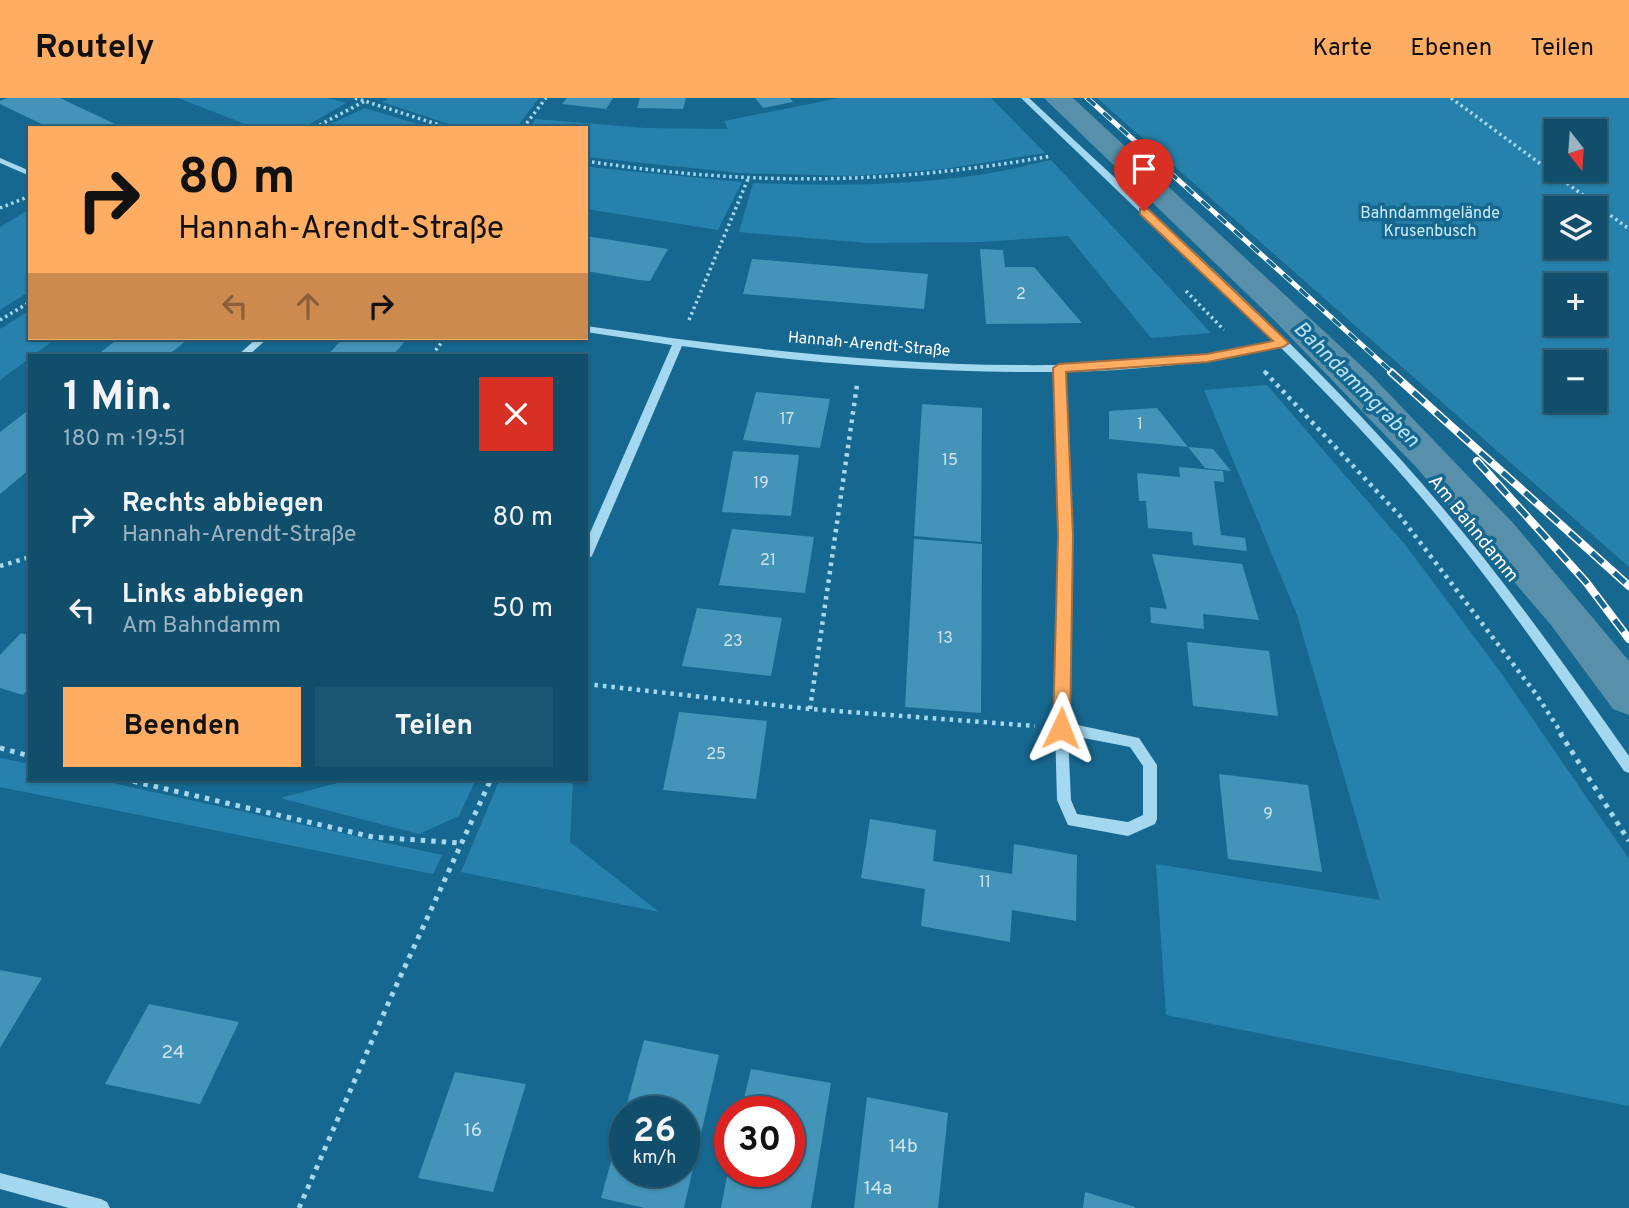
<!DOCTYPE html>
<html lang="de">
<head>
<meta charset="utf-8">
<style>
  body { margin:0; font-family:Overpass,sans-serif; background:#1a5572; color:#f1f3f6; height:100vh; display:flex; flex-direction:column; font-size:26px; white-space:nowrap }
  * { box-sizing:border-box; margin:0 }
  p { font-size:23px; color:#9cb4c2 }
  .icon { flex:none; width:38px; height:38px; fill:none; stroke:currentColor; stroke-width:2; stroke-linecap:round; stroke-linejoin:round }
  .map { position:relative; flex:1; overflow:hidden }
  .drawer { position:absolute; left:28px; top:256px; width:560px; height:427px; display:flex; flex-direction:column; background:#114e6c; border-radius:0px; box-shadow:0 2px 5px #0004,0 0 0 2px #30657f }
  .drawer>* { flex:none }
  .guide { position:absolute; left:28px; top:28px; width:560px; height:214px; border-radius:0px; box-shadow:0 2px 5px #0004,0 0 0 2px #30657f; background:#ffad63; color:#111; overflow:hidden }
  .needle { width:46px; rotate:163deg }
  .buttons { position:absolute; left:1544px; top:21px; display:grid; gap:14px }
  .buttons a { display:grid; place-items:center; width:63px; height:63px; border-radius:0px; background:#114e6c; box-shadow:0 2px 5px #0004,0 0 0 2px #30657f; font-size:35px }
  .speed { position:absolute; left:609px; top:998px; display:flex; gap:14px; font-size:35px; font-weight:700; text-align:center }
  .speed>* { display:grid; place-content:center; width:91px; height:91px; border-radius:50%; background:#114e6c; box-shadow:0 2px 5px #0004,0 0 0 2px #30657f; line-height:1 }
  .speed small { font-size:18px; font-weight:400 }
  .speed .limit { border:10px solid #d22; background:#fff; color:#111 }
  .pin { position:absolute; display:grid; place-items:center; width:60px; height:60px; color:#fff; margin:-72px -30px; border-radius:50% 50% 50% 0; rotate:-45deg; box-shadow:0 0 7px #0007 }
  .pin .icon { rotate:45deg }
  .me { position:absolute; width:77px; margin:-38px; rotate:2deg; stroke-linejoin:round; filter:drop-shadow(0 0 5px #0008) }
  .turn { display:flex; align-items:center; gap:24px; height:147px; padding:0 35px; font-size:32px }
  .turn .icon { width:91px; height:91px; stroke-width:2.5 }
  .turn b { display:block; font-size:49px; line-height:60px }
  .lanes { display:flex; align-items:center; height:66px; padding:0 35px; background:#0003; justify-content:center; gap:35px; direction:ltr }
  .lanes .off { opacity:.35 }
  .round { display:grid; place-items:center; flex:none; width:74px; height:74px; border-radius:0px; background:#1a5572 }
  .head { display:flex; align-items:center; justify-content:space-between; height:119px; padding:0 35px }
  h1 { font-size:42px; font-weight:700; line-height:52px }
  .cta { display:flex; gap:14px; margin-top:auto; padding:14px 35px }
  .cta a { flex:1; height:80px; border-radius:0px; background:#ffad63; color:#111; font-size:28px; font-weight:700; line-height:80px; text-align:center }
  .cta a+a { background:#1a5572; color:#f1f3f6 }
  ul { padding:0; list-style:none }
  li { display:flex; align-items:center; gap:21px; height:91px; padding:0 35px }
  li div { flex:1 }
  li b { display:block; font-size:26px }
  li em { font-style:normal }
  header { display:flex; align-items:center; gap:42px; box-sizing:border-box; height:98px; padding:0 35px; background:#ffad63; color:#111 }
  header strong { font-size:33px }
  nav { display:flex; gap:38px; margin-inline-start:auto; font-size:24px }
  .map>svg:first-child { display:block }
  .green { fill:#2682ac; fill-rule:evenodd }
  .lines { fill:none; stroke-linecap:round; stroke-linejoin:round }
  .canal { fill:#5890ab; fill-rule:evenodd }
  .building { fill:#4494b9 }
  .path-far2 { stroke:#a4d8f0; stroke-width:3.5; stroke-dasharray:2.5 3.5; stroke-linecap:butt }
  .path-far1 { stroke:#a4d8f0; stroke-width:4.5; stroke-dasharray:3.5 5; stroke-linecap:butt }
  .path { stroke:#a4d8f0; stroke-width:5; stroke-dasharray:4.5 6; stroke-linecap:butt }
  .minor { fill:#a4d8f0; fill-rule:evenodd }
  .rail-far1-casing { stroke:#fff; stroke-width:5 }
  .rail-casing { stroke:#fff; stroke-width:8 }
  .rail-far1 { stroke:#176890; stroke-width:3.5; stroke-dasharray:11; stroke-linecap:butt }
  .rail { stroke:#176890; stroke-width:5; stroke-dasharray:15; stroke-linecap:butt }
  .route { fill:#ffad63; stroke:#a67040; stroke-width:2 }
  .labels { text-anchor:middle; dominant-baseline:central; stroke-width:7; stroke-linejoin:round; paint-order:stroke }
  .far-park-label { font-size:16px; fill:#cbecfb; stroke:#176890 }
  .number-label { font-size:16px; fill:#d0e4ee }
  .far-street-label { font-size:16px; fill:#fff; stroke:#176890 }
  .street-label { font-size:19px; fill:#fff; stroke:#176890 }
  .near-number-label { font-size:19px; fill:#d0e4ee }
  .water-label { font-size:21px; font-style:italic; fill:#b8e4f8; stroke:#176890 }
</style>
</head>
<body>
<header>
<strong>Routely</strong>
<nav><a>Karte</a><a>Ebenen</a><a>Teilen</a></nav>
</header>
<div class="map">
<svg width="1629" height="1110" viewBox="0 0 1629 1110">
  <rect width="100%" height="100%" fill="#176890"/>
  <path class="green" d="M178 0H327L346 5 303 30H255Z
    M386 0H539L516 30H461L382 4 388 1Z
    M839 0H991L1045 55 944 71 852 78 740 75 586 59V30H530L535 21 645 30 728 31 724 23Z
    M1097 0H1629V469ZM1556 33H1594V72H1556ZM1556 110H1594V149H1556ZM1556 187H1594V226H1556ZM1556 264H1594V303H1556Z
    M365 10 431 30H322Z
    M1051 62 1211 235 1151 240 1068 138 980 144 866 145 739 134 753 85C828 88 903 88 978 77 1002 74 1027 67 1051 62Z
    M586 68 599 70 742 84 718 132 586 111Z
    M30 111V193L0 212V129Z
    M30 212V240H57L0 282V231Z
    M1267 287 1407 449 1499 572 1629 761V1008L1166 917 1156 766 1380 802 1297 517 1204 292Z
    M0 660 30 666V681H94L442 757 433 776 0 689Z
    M353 681H476L459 718 419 736 280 700Z
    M500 681H573L570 744 659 814 461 774Z"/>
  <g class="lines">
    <path class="canal" d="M1044 0H1073L1370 276 1513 425 1629 563V617L1613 611 1551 527 1416 369 1272 220Z"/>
  </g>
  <path class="building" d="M7 0H60L117 27 112 30H50L0 6V3Z
    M567 0H613L606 11 562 6Z
    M640 0H686L683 11 637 10Z
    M755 0H790L793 4 763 10Z
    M586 138 668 151 650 183 639 182 586 173Z
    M980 151 1003 152 1005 169H1034L1082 225 986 226Z
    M752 161 928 176 924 211 743 196Z
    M119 240H190L168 257H97Z
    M343 240H408L393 257H328Z
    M756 294 830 301 820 350 743 342Z
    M922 306 982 310 981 444 914 438Z
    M1157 310 1188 349 1109 341V313Z
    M26 314 30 316V371L0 396V334Z
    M1188 349 1213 351 1231 373 1205 370Z
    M733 353 799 357 791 418 722 414Z
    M1179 369 1223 373 1224 384 1214 383 1221 437 1245 440 1247 453 1193 447 1192 434 1148 430 1146 403H1139L1137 375 1180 379Z
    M732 431 814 439 805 495 719 487Z
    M914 441 982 446 981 615 905 609Z
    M1152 456 1242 466 1259 522 1203 516 1204 531 1151 525 1150 509 1167 511Z
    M697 510 782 520 771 578 682 568Z
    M21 535 30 538V589L23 597 0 590V557Z
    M1187 544 1269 553 1278 618 1193 608Z
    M679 614 767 623 756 701 663 692Z
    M1219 676 1308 687 1322 774 1228 761Z
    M870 721 936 732 933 763 1012 776 1014 746 1077 757 1076 823 1012 812 1010 844 921 828 925 791 861 780Z
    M0 872 42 880 0 950Z
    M149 906 239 924 200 1006 105 986Z
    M644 942 719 957 684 1110H645L601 1100 624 1016 625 1073H684V1013H625Z
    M751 971 831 985 811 1110H721L728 1073H789V1013H741Z
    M455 974 526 986 493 1094 418 1080Z
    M867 999 948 1015 938 1110H854Z
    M1085 1094 1135 1109V1110H1083Z"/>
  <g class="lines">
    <path class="path-far2" d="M355 0 449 30
      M1451 0 1629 131
      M314 30 365 3
      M523 30 546 0
      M586 63C748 88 890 87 1051 58
      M0 110 25 100
      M1186 193 1224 232
      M0 222 30 204
      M689 222 748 81
      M432 257 445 240
      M1264 273 1266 275"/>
    <path class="path-far1" d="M1265 274 1400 418 1536 596 1562 636
      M0 468 30 459
      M586 586 810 611 1035 628
      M810 611 857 287"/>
    <path class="path" d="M1560 635 1629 743
      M0 650 30 658
      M123 681 373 739 461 745
      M299 1110 391 899 491 681"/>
    <path class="minor" d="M1021 0H1029C1170 132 1317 261 1442 409 1509 488 1569 573 1629 658V675L1624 673C1571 596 1518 519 1459 445 1404 376 1343 311 1280 249 1210 265 1137 273 1064 274L1071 438 1068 625 1139 640 1157 667V721L1155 726 1128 738 1068 727 1057 702 1055 630 1059 438 1054 274C929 275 805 265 682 248L592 458 586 462V444L672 247 586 234V228C743 251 900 269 1058 267 1131 266 1204 260 1275 244ZM1068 637 1130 649 1143 668V717L1128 724 1077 716 1071 702Z
      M0 60 30 73V78L0 65Z
      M257 240H268L249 257H238Z
      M0 1075 101 1101 107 1104 110 1110H69L0 1091Z"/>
    <defs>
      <path id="rail-far1" d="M1087 0 1393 275"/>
      <path id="rail" d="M1391 274 1629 488
        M1477 363 1586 484 1629 541"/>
    </defs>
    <use href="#rail-far1" class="rail-far1-casing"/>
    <use href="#rail" class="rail-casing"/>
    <use href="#rail-far1" class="rail-far1"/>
    <use href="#rail" class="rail"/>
  </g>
  <path class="route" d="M1140 111H1148L1289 245 1283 249 1207 264 1066 274 1073 438 1070 630 1067 635 1061 637 1055 635 1053 630 1058 438 1053 270 1059 266 1207 256 1273 243 1140 116Z"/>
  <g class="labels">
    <g class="far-park-label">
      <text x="1430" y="116">Bahndammgelände<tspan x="1430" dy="18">Krusenbusch</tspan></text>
    </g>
    <g class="number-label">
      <text x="1021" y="197">2</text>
      <text x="787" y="322">17</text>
      <text x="1140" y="327">1</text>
      <text x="950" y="363">15</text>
      <text x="761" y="386">19</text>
      <text x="768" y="463">21</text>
      <text x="945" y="541">13</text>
      <text x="733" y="544">23</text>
      <text x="716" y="657">25</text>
      <text x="1268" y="717">9</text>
      <text x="985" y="785">11</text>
    </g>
    <g class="far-street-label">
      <text transform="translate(869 247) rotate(5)">Hannah-Arendt-Straße</text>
    </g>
    <g class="street-label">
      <text transform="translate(1473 431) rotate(51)">Am Bahndamm</text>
    </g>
    <g class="near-number-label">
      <text x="173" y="955">24</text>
      <text x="473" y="1033">16</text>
      <text x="903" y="1049">14b</text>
      <text x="878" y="1091">14a</text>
    </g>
    <g class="water-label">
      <text transform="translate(1356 287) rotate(45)">Bahndammgraben</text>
    </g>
  </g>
</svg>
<div class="buttons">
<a><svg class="needle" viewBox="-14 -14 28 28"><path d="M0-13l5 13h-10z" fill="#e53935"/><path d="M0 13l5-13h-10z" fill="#9cb4c2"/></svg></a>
<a><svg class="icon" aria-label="layers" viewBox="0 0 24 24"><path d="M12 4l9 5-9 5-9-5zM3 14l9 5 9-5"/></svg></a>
<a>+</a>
<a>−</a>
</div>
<div class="speed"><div>26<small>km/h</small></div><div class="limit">30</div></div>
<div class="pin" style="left:1144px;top:113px;background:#d93025"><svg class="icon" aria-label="arrive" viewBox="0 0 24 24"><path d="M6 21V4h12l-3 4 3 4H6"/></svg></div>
<svg class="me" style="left:1061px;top:630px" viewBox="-20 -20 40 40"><path d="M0-17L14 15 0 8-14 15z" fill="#ffad63" stroke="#fff" stroke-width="4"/></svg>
<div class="guide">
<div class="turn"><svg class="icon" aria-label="right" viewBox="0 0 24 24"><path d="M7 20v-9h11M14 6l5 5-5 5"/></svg><div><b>80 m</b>Hannah-Arendt-Straße</div></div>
<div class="lanes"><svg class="icon off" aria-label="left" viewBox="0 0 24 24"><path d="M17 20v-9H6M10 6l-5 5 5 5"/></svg><svg class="icon off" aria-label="ahead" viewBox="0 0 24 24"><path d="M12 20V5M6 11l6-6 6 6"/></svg><svg class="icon" aria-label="right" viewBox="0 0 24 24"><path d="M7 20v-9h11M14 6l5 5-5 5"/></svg></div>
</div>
<section class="drawer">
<div class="head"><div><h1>1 Min.</h1><p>180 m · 19:51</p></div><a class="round" style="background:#d93025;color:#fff"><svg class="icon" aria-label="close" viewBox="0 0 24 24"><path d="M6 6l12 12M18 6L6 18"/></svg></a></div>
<ul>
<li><svg class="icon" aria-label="right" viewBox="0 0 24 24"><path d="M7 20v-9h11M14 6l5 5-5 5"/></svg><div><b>Rechts abbiegen</b><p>Hannah-Arendt-Straße</p></div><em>80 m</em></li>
<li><svg class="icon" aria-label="left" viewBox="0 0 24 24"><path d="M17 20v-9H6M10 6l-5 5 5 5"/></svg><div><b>Links abbiegen</b><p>Am Bahndamm</p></div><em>50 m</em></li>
</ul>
<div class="cta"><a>Beenden</a><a>Teilen</a></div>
</section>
</div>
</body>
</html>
